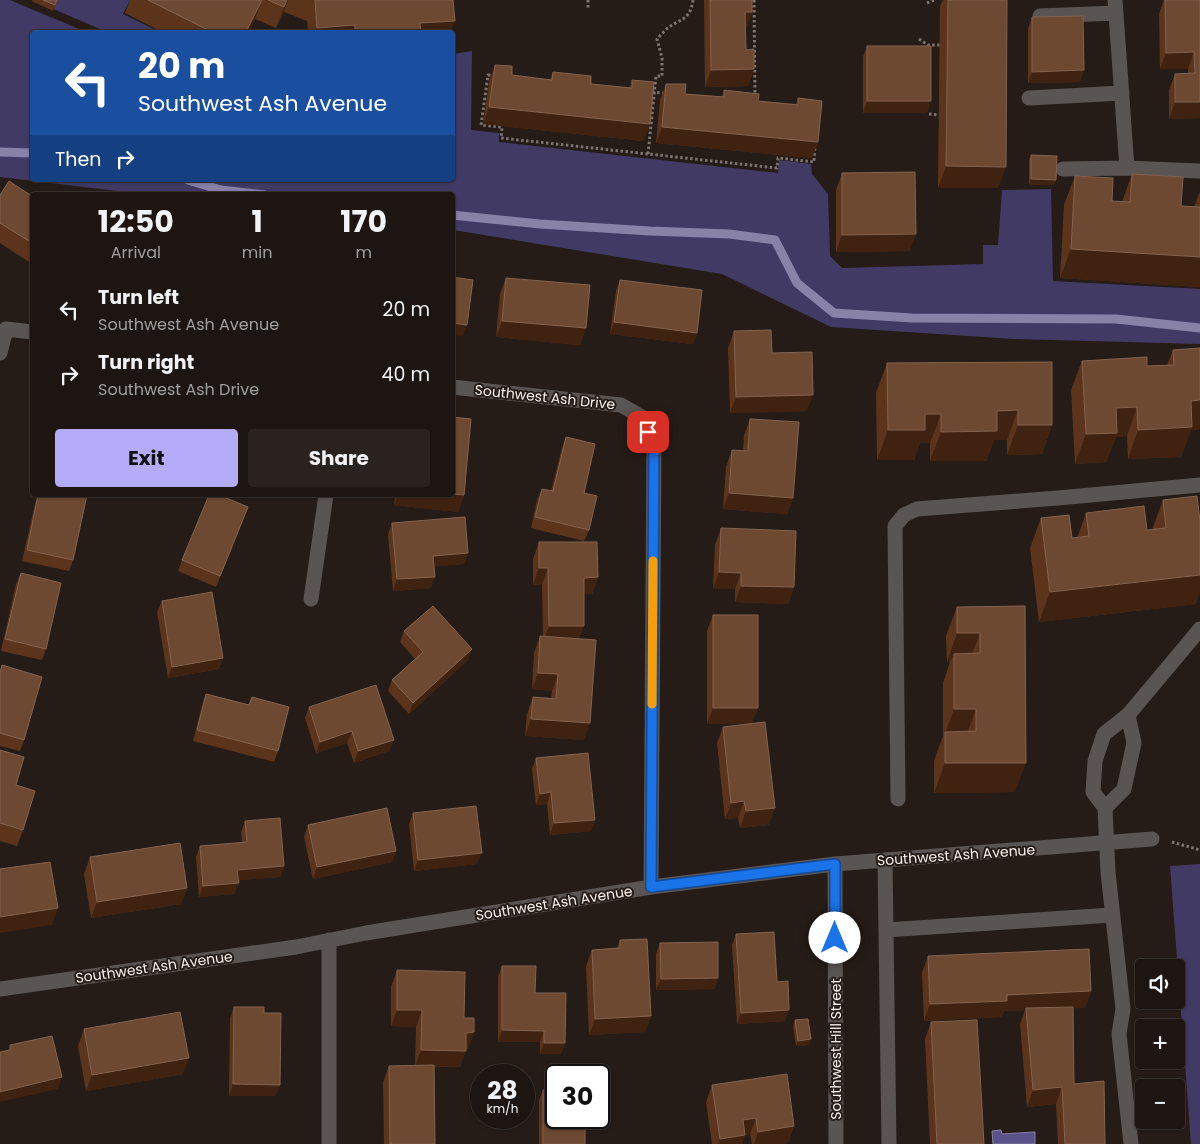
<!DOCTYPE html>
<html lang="en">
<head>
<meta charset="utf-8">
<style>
  body { margin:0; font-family:Poppins,sans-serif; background:#29221f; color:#f1f3f6; height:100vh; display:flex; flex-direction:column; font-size:19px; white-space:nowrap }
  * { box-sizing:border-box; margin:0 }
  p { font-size:16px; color:#a09f9f }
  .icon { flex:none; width:28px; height:28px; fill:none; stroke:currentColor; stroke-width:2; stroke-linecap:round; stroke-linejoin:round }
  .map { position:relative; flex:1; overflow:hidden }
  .side { position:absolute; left:30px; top:192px; width:425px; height:305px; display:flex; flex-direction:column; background:#1c1511; border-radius:5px; box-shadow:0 1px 4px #0004,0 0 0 1px #3a3431 }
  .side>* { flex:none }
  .top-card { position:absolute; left:30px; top:30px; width:425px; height:152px; border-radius:5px; box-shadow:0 1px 4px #0004,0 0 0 1px #3a3431; background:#1a4fa0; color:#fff; overflow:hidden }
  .tools { position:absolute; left:1135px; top:959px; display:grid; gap:10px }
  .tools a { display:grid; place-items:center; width:50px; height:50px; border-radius:5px; background:#1c1511; box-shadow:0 1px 4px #0004,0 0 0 1px #3a3431; font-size:25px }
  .speed { position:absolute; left:470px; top:1064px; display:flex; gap:10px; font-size:25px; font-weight:700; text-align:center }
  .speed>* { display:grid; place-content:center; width:65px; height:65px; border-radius:50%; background:#1c1511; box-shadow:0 1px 4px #0004,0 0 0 1px #3a3431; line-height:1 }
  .speed small { font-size:12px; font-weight:400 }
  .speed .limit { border:2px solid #111; border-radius:8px; background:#fff; color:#111 }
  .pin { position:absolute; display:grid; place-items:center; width:42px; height:42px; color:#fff; margin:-21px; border-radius:10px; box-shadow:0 2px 8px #0006 }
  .me { position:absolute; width:55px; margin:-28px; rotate:0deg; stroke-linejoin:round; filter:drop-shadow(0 0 4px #0008) }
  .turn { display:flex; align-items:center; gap:18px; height:105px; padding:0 25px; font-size:22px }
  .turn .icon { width:65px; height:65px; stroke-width:2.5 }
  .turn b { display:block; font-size:35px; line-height:42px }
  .then { display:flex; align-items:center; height:48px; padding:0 25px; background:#0003; gap:10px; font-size:19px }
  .eta { display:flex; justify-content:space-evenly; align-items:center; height:85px; text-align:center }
  .eta b { font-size:30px; font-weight:700; line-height:35px }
  .action { display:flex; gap:10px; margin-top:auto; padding:10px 25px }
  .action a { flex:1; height:58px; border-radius:5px; background:#b4acf9; color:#111; font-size:20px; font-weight:700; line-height:58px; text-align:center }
  .action a+a { background:#29221f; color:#f1f3f6 }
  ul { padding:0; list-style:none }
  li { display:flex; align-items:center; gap:15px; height:65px; padding:0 25px }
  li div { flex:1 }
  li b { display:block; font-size:19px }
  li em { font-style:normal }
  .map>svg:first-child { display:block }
  .green { fill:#403a65 }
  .water { fill:#58518a; stroke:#8881a8 }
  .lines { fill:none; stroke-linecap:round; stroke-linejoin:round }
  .stream { stroke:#8881a8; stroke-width:9 }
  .path { stroke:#7d736f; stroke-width:3; stroke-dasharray:2.5 2.5; stroke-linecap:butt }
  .minor { stroke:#5a5452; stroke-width:15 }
  .wall { fill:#5c341b }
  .shaded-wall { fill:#3f2210 }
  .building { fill:#6d4932; stroke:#83634f }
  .route-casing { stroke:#114b97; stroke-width:12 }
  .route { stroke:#1a73e8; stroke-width:9 }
  .slow { stroke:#f59e0b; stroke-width:9 }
  .labels { text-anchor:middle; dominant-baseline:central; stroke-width:4; stroke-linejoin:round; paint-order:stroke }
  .street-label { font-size:14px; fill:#f9f1ee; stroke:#261c17 }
</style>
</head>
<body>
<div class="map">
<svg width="1200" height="1144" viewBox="0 0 1200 1144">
  <rect width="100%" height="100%" fill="#261c17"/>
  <path class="green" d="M0 0H10L86 32H32V180H452L453 54 472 51 471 130 499 133V142L778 173 779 160 811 164 812 174 828 194 830 256 842 268 983 264V245H998L1002 190 1051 189 1053 281 1200 289V344L1014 339 831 327 722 274 453 230 452 195H151L0 177Z
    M32 0H130L123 14 160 32H107Z
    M1200 864V1144H1191L1170 866Z"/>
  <path class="water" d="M1001 1130 1002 1134 1035 1132V1144H993L992 1131Z"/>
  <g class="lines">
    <path class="stream" d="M0 152 32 153
      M188 180 221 190 265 195
      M452 215 540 224 650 231 729 234 775 240 797 283 834 313 912 318 1116 319 1200 328"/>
    <path class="path" d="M588 0V10
      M754 0 755 97
      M927 3 934 0
      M919 39 928 45H940
      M488 75 817 109 814 162 778 158 777 168 501 138 502 127 481 125Z
      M929 114 939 115
      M648 154 656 76H662V58L657 39C661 35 665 30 669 27 682 18 690 20 693 0
      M1172 842 1200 850"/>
    <path class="minor" d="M1115 0 1127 168 1200 171
      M1040 16 1116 13
      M1029 98 1122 93
      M1063 169 1127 168
      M0 353 6 329 32 332
      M452 387 621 405 642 417 654 446 651 887
      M311 599 326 495
      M898 799 895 526 904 515 917 509 1058 498 1200 485
      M1105 808 1124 789 1134 743 1128 715
      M885 860 889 1144
      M835 864 836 1144
      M886 930 1112 915
      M329 940V1144
      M0 989 296 947 366 933 651 887 835 864 1152 839
      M1131 1144 1119 1034 1123 1009 1108 872 1105 808 1093 792 1095 761 1104 734 1128 715 1200 629"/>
  </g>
  <path class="wall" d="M32 0H58L53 11 32 1Z
    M130 0H453L455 21 450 32H308L307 21 284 12 276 28 255 19 249 32H162L125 13Z
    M704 0H752V12L746 28H745L746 50 754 69 748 86 705 87Z
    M943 0H948L998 188H938L940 6Z
    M1164 0H1200V118L1169 119V90L1175 74 1188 73V69H1160L1159 14Z
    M1032 17 1080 82 1028 83V29Z
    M867 46 927 113H863V57Z
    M495 65 512 75 550 80 553 72 591 84 630 88 632 80 644 141 483 124 489 82Z
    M666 84 685 94 722 97 724 90 758 101 796 104 798 98 818 142 812 158 656 143 660 100Z
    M1031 155 1056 180 1054 185H1029V160Z
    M842 173 910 251 836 252V190Z
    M1132 174 1181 206 1194 207 1200 191V287L1060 278 1064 205 1075 176 1112 201 1122 202Z
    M0 195 32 196V264L0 243Z
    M506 278 586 328 580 345 496 337 500 294Z
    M620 280 697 333 693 344 610 334 616 291Z
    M734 331 772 353 807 411 730 413 728 348Z
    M1200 348V436V429L1191 430 1181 457 1128 459 1127 436 1116 437 1106 462 1075 464 1071 390 1082 361 1147 366 1167 365 1173 350Z
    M1052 362V425L1042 454 1007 455V440H994L986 461H930V443H920L914 460H877L876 393 887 363Z
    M750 419 793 498 787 514 723 509 726 467 732 450 743 451 744 435Z
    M566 437 584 493 589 530 584 541 531 528 537 500 542 489 551 491 562 448Z
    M38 495 73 560 69 571 22 561 35 504Z
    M395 495H464L458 512 394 505Z
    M1163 500 1196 604 1039 622 1030 548 1041 518 1072 538H1077L1086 513 1147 530H1152Z
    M244 518 216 587 178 571 182 560Z
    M392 523 468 553 464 564 434 566 431 588 393 591 388 534Z
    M721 528 794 587 788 604 735 602V589L713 588 715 545Z
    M539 542 598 577 592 594H584L579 639 584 740 525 736 527 714 533 697 551 698 552 691 532 689 534 653 540 636H543L542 584 533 585V559Z
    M21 573 46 649 42 660 1 651 16 584Z
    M162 601 223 658 219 669 168 678 157 612Z
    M1025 606 1015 792 934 793V761L943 736V683L950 662H947L946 636 957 607Z
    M713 615 752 723 769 825 740 828 738 818 725 819 717 743 723 727 745 724H707V631Z
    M404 631 472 649 468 660 409 714 388 691 392 680 415 659 400 642Z
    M2 665 24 740 20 751 0 746V671Z
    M206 694 249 705 252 697 278 751 274 762 193 741 202 706Z
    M309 707 394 740 389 751 354 763 347 743 316 753 305 718Z
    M0 750 16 785 23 830 17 846 0 841Z
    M536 758 591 831 550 835 547 804 536 805 532 769Z
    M413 813 477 864 414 871 409 824Z
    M245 821 284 866 280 877 238 880 239 883 234 894 199 897 196 857 200 846 242 843 241 832Z
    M308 825 396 851 392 862 313 879 304 837Z
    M90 857 187 888 181 904 91 918 84 874Z
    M736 934 777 982 785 1021 737 1024 732 945Z
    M620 940 651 1016 645 1032 589 1035 586 966 592 950 617 948Z
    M660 943 718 978 714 989 656 990V954Z
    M928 956 1091 991 1085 1008H1073L1074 1084 1105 1144H1058L1056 1104 1027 1107 1020 1024 1025 1010 1004 1011 1001 1017 924 1021 922 973Z
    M502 966 535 993 565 1043 561 1054H540V1042H498V977Z
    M397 970 464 1018 474 1032 468 1049H466L460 1067H434L435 1144H384L383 1082 389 1066 415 1065 416 1027 391 1026V987Z
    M234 1007 264 1013 276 1096H229L230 1018Z
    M795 1020 809 1045 796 1046 793 1026Z
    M931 1022 984 1144H930L925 1039Z
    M84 1029 183 1074 86 1091 78 1046Z
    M712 1085 794 1126 788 1143 781 1144H752L750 1134 745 1135 742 1144H712L706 1102Z
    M543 1090 585 1144H539V1101Z"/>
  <path class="shaded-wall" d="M262 0 255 19 249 32H246Z
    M287 0H288L284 12 276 28Z
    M745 12H752L746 28H739Z
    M455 21 450 32H417L420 23Z
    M355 25 352 32H315L317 28Z
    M1194 52 1188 69H1160L1166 53Z
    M754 69 748 86 705 87 711 70Z
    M1084 70 1080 82 1028 83 1032 72Z
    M867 101H931L927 113H863Z
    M1175 102H1200V118L1169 119Z
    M489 107 650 124 644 141 483 124Z
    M662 127 818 142 812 158 656 143Z
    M946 166 1006 167 998 188H938Z
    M1031 179 1056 180 1054 185H1029Z
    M916 234 910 251 836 252 842 235Z
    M1071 249 1200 257V287L1060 278Z
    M502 321 586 328 580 345 496 337Z
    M614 322 697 333 693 344 610 334Z
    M452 323 467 325 463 336 452 335Z
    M813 395 807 411 730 413 736 397Z
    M1200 400V429L1191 430 1181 457 1128 459 1138 430 1191 401Z
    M1137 407 1127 436 1116 437 1106 462 1075 464 1086 434 1116 408Z
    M1018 410 1007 440H994L986 461H930L941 432 997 411Z
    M925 414H941L930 443H920L914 460H877L888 430Z
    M1018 425H1052L1042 454 1007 455Z
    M729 493 793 498 787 514 723 509Z
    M452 494 464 495 458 512 394 505 398 495H452Z
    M468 553 464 564 429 567 433 556Z
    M539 568H548L542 584 533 585Z
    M719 572 741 573 735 589 713 588Z
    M1200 575V592L1196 604 1039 622 1050 592Z
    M435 577 431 588 393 591 397 579Z
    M598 577 592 594H578L584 578Z
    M741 586 794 587 788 604 735 602Z
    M549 626H584L578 642 543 643Z
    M957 633H980L969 662 954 654 950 662H947Z
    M472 649 468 660 409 714 413 703Z
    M223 658 219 669 168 678 172 667Z
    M538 673 558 674 552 691 532 689Z
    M713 708H758L752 724H707Z
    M954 709H976L965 739 945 734Z
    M531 719 590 723 584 740 525 736Z
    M352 731 347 743 316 753 320 742Z
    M394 740 389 751 354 763 358 751Z
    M945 763H1026L1015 792 934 793Z
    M551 792 547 804 536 805 540 794Z
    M744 801 738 818 725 819 731 803Z
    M775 808 769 825 740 828 746 811Z
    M595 820 591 831 550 835 554 823Z
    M396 851 392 862 313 879 317 867Z
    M482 853 477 864 414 871 418 860Z
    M284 866 280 877 233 881 237 870Z
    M239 883 234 894 199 897 203 886Z
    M187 888 181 904 91 918 97 902Z
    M58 908 52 925 0 933V917Z
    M718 978 714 989 656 990 661 979Z
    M1091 991 1085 1008 1026 1010V1008L1025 1010 1004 1011 1001 1017 924 1021 930 1004 1007 995Z
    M397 1010H422L416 1027 391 1026Z
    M789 1010 785 1021 737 1024 741 1013Z
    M651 1016 645 1032 589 1035 595 1019Z
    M502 1030 544 1031 540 1042H498Z
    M474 1032 468 1049H460L466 1033Z
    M811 1039 809 1045 796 1046 798 1041Z
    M544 1043H565L561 1054H540Z
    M421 1050 466 1051 460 1067 415 1066Z
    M189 1058 183 1074 86 1091 92 1075Z
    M62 1077 58 1089 0 1102V1092Z
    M233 1084 280 1085 276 1096H229Z
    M1062 1087 1056 1104 1027 1107 1033 1090Z
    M756 1118 750 1134 745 1135 742 1144H718L720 1139 743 1120Z
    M794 1126 788 1143 781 1144H754L758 1132Z"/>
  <path class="building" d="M43 0H57L55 5Z
    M148 0H262L246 32H212Z
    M268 0H287L284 7Z
    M315 0H453L455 21 420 23 421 32H355V25L317 28Z
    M710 0H752V12H745L746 50 754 49V69L711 70Z
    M948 0H1007L1006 167 946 166Z
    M1165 0H1200V102H1175V74L1195 73 1194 52 1166 53Z
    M1083 16 1084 70 1032 72V17Z
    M867 46H931V101H867Z
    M495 65 512 66V75L552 80 553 72 591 76V84L632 88V80L654 82 650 124 489 107Z
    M666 84H686L685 94 724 97V90L759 94 758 101 798 105V98L822 101 818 142 662 127Z
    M1031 155 1057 156 1056 180 1031 179Z
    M915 172 916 234 842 235V173Z
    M1132 174 1183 177 1181 206 1200 207V257L1071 249 1075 176 1113 178 1112 201 1130 202Z
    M9 181 32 196V243L0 223V195Z
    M452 277 473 280 467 325 452 323Z
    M506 278 590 285 586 328 502 321Z
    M620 280 702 290 697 333 614 322Z
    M771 330 772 353 812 352 813 395 736 397 734 331Z
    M1200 348V400L1191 401 1192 427 1138 430 1137 407 1116 408 1117 433 1086 434 1082 361 1147 357V366L1174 365 1173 350Z
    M1052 362V425H1018V410L997 411V431L941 432V414H925V430H888L887 363Z
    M452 417 471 419 464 495 452 494Z
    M750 419 799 422 793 498 729 493 732 450 748 451Z
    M566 437 595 444 584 493 597 496 589 530 535 517 542 489 553 491Z
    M38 495H87L73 560 27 550Z
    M209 495H219L248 507 220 576 182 560Z
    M1197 496 1200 521V575L1050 592 1041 518 1069 515 1072 538 1089 536 1086 513 1144 506 1147 530 1166 528 1163 500Z
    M465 517 468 553 433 556 435 577 397 579 392 523Z
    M721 528 796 531 794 587 741 586V573L719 572Z
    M539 542H597L598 577 584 578V626H549L548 568H539Z
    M21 573 61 583 46 649 5 639Z
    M212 592 223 658 172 667 162 601Z
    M433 606 472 649 413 703 392 680 423 652 404 631Z
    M1025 606 1026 763H945V732L976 731V709H954V654L980 653V633H957V607Z
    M713 615H758V708H713Z
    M540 636 596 640 590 723 531 719 533 697 556 699 558 674 538 673Z
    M2 665 42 677 24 740 0 733V673Z
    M376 685 394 740 358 751 352 731 320 742 309 707Z
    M206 694 249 705 252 697 289 707 278 751 197 730Z
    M765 722 775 808 746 811 744 801 731 803 723 727Z
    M0 750 24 757 16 785 35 791 23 830 0 823Z
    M588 753 595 820 554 823 551 792 540 794 536 758Z
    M476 806 482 853 418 860 413 813Z
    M387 808 396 851 317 867 308 825Z
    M280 818 284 866 237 870 239 883 203 886 200 846 247 842 245 821Z
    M180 843 187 888 97 902 90 857Z
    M50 862 58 908 0 917V869Z
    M774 932 777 982 788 981 789 1010 741 1013 736 934Z
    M647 939 651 1016 595 1019 592 950 620 948V940Z
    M718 942V978L661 979 660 943Z
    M1089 949 1091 991 1007 995V1001L930 1004 928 956Z
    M502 966H536L535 993H566L565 1043H544V1031L502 1030Z
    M397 970 465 972 464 1018H474V1032L466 1033V1051L421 1050 422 1010H397Z
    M234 1007H264V1013H281L280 1085 233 1084Z
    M1073 1007 1074 1084 1104 1081 1105 1144H1065L1062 1087 1033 1090 1026 1008Z
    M180 1012 189 1058 92 1075 84 1029Z
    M808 1019 811 1039 798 1041 795 1020Z
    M977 1020 984 1144H937L931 1022Z
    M52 1036 62 1077 0 1092V1052L10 1050V1045Z
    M434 1065 435 1144H390L389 1066Z
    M787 1074 794 1126 758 1132 756 1118 743 1120 745 1135 720 1139 712 1085Z
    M543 1090H556V1118H585V1144H543Z"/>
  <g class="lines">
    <defs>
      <path id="route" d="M648 432 654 446 651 887 835 864V938"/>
    </defs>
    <use href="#route" class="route-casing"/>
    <use href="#route" class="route"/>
    <path class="slow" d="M652 704 653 561"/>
  </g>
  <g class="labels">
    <g class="street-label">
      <text transform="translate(545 397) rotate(6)">Southwest Ash Drive</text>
      <text transform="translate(956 855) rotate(-4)">Southwest Ash Avenue</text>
      <text transform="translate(554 903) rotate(-9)">Southwest Ash Avenue</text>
      <text transform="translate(154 967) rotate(-8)">Southwest Ash Avenue</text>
      <text transform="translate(836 1049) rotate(-90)">Southwest Hill Street</text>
    </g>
  </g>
</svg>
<div class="tools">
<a><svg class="icon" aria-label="sound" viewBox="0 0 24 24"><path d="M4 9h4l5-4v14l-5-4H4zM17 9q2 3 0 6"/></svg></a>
<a>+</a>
<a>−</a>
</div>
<div class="speed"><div>28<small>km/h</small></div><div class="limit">30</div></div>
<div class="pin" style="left:648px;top:432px;background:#d93025"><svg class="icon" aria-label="arrive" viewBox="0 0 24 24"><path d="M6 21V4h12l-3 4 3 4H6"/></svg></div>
<svg class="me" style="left:835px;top:938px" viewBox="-20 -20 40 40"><circle r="19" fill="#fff"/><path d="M0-13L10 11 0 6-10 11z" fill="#1a73e8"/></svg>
<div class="top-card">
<div class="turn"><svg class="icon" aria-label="left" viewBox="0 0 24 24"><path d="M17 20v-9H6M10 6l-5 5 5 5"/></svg><div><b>20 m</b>Southwest Ash Avenue</div></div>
<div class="then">Then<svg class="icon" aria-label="right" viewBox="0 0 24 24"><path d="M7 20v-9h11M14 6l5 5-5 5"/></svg></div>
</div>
<section class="side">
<div class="eta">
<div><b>12:50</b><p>Arrival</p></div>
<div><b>1</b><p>min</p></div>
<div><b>170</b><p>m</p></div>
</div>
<ul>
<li><svg class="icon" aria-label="left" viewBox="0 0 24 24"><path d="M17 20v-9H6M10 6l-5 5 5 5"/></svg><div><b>Turn left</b><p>Southwest Ash Avenue</p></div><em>20 m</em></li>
<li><svg class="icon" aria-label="right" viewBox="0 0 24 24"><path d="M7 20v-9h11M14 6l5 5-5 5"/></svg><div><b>Turn right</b><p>Southwest Ash Drive</p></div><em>40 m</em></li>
</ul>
<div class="action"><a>Exit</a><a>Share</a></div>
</section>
</div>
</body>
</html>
